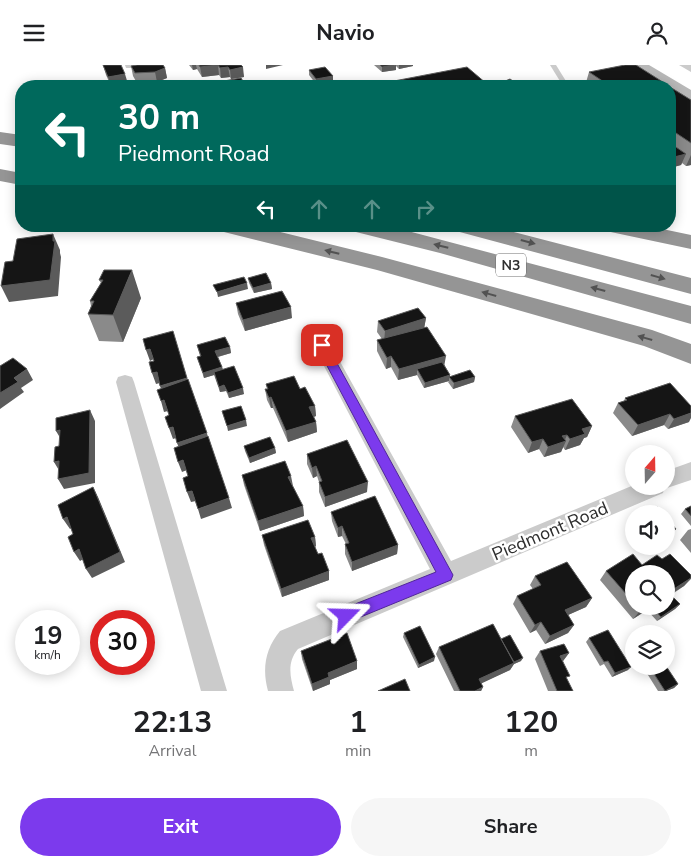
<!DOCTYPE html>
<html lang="en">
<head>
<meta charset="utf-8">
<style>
  body { margin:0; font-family:"Nunito Sans",sans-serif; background:#f6f6f6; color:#202124; height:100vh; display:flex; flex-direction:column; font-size:19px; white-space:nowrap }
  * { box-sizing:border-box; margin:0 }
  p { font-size:16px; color:#757577 }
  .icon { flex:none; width:28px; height:28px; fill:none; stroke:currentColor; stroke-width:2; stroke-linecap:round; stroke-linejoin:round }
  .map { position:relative; height:626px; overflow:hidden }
  .details { display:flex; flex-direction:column; background:#fff; flex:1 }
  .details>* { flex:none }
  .banner { position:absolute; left:15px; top:15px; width:661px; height:152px; border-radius:20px; box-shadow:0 2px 12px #0003; background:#00695c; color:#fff; overflow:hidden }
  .needle { width:32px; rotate:20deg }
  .fabs { position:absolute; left:625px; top:380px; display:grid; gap:10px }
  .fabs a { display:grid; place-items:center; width:50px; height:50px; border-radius:50%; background:#fff; box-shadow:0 2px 12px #0003; font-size:25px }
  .speed { position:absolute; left:15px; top:545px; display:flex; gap:10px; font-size:25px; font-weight:700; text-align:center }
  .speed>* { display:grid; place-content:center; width:65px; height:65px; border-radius:50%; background:#fff; box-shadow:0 2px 12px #0003; line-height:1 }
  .speed small { font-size:12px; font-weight:400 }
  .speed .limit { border:8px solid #d22; background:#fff; color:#111 }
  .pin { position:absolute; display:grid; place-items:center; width:42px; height:42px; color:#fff; margin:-21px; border-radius:10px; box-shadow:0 2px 8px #0006 }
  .me { position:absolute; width:55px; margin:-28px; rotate:68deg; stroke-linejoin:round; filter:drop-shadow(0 0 4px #0008) }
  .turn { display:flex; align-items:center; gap:18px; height:105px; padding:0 20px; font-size:22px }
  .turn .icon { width:65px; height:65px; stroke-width:2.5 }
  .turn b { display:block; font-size:35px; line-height:42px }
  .lanes { display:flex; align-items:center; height:48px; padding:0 20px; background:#0003; justify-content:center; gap:25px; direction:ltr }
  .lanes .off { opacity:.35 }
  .eta { display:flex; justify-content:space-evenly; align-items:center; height:85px; text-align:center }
  .eta b { font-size:30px; font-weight:700; line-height:35px }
  .primary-button { display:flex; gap:10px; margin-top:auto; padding:10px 20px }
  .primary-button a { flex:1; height:58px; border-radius:30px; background:#7c3aed; color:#fff; font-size:20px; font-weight:700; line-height:58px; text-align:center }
  .primary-button a+a { background:#f6f6f6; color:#202124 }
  header { display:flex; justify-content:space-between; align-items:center; height:65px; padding:0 20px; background:#fff; font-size:22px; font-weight:700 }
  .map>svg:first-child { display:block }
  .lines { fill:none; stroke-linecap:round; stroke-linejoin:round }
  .lane { fill:#cbcbcb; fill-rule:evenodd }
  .street { fill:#cbcbcb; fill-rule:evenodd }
  .secondary { fill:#b8b8b8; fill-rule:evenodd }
  .highway { fill:#959595; fill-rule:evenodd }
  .wall { fill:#8a8a8a; fill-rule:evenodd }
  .shaded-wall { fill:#5b5b5b }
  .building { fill:#151515; stroke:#5b5b5b }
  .oneway { fill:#525252 }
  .route { fill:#7c3aed; stroke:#51269a }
  .labels { text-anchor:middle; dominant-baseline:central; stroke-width:5; stroke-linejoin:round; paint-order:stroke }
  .shield { fill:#fff; stroke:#6d6d6d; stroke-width:1 }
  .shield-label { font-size:14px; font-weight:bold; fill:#2e2e2e }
  .near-street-label { font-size:18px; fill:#2e2e2e; stroke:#fff }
</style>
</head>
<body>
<header><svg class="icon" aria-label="menu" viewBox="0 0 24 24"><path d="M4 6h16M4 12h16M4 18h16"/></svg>Navio<svg class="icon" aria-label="person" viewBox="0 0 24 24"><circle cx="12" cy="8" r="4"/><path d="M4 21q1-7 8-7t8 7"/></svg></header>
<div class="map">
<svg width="691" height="626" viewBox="0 0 691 626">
  <rect width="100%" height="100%" fill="#fff"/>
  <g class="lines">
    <path class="lane" d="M550 0H556L569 21H563Z"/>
    <path class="street" d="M125 0H140L135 3H126Z
      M679 0H691V7Z
      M322 274 328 275 451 496 634 420 666 421V406L691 397V415L664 424 663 428 298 584C287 597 290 611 294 626H268C262 604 265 584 280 566L430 504 313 280 316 275Z
      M125 310 132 312 134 317 227 626H201L116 317 118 312Z"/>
    <path class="secondary" d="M630 0H649L691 25V37L670 26V21H662Z"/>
    <path class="highway" d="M0 67 21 70V82L0 79Z
      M0 104 21 108V120L0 116Z
      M217 161H256L382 192 652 265 691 279V299L644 281 377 205 220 166Z
      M349 161H389L691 241V259L440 188 352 166Z
      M453 161H491L691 213V229L456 166Z
      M603 161H648L691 170V184L606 166Z"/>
  </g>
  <path class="wall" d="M103 0 128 19 111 21 106 10Z
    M189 0H241L244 12 231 14 230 12 221 13 219 10 202 12 197 4 193 5Z
    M374 0H413V1L399 4 396 1V5L382 7Z
    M131 1 165 3 167 13 157 17 137 18 133 11Z
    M309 5 333 11V16L316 19 309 10Z
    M589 7 669 21H585Z
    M670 22 691 35V100L686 101 682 98 681 100 670 103Z
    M104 205 141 233 123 277 99 276 88 249 91 241 90 236 101 218 99 215Z
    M248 213 271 218 272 224 254 228 249 218Z
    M236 238 292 253 245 266 238 249Z
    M426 253 424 263 450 310V311L475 312 474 317 453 324 448 317 449 316 424 323 417 310 398 315 391 302 386 304 377 286V275L382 274 377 267 378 256Z
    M197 280 230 282 231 288 218 292 223 304 244 329 229 333 226 326 220 327 214 310 204 313 197 292 200 291Z
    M670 318 689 357 668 364 664 360 632 371 613 348 618 338 624 336 625 333Z
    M266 319 300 324 315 341 316 351 314 352 316 357 317 367 288 377 273 343H271L267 335 265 324H267Z
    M515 351 592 361 587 372 584 373 580 380 565 385 563 382 561 387 544 392 539 384 528 388 511 362Z
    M244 381 275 383 276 388 250 398 245 386Z
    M307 389 367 427 325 442 319 427V417L317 411 313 413 307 399Z
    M242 410 303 441 304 451 260 466 244 420Z
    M691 441V461L681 449 685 444Z
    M331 447 398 480 397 489 352 506 345 489V479H346L342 471 338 472 332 456Z
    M691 464V488L680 475 688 465Z
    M262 470 315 472 316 481 315 482 318 489 329 506V515L282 532 264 480Z
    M662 494 691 510V514L684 521 671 530 680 539 675 544 657 556 647 545 633 554 600 515 606 506 642 500ZM634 509 666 541H634Z
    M535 511 592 533 586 542 568 550 574 560 568 568 545 579 536 565 530 568 513 539 517 531 533 524 530 520Z
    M404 568 434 596 418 603 403 572Z
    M589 573 628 605 612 612 604 599 600 601 586 577Z
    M501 574 521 596 514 599 510 605 481 618 483 622 481 626H454L436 589 439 582Z
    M301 586 357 604 330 615V619L313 626 302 594Z
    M540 586 569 588 563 596 567 614 573 626H548L535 594Z
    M645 601H666L678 619 674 623 666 626H658L643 602Z"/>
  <path class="shaded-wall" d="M192 0H196L197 4 193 5Z
    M218 0 219 10 202 12 200 2Z
    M266 0H283L266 4Z
    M396 0V5L382 7V2Z
    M399 0H413V1L399 4Z
    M228 2 230 12 221 13 220 3Z
    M243 2 244 12 231 14 230 5Z
    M165 3 167 13 157 17 155 7Z
    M125 9 128 19 111 21 108 12Z
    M333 11V16L316 19V14Z
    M686 89 681 100 670 103V93Z
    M691 90V100L686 101Z
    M53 169 60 185V188L61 192 58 231 9 237 1 221 53 176Z
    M132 205 141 233 123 277 113 250Z
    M247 218 248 224 218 232 217 227Z
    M271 218 272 224 254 228 253 223Z
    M291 242 292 253 245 266 243 255Z
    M426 253 424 264 384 277 385 266Z
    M230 282 231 288 217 292 215 286Z
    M150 284 154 294 150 296 146 285Z
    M391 291V302L386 304 387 293Z
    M446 291 444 302 417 304V310L398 315 399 304Z
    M222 302 223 307H214V310L204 313 203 308Z
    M27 304 33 315 21 323 24 327 0 344V328L14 313Z
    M157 307 160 318 156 319 152 308Z
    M450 310V313L449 312V316L424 323 425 318Z
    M475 312 474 317 453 324 454 318Z
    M187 313 191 324 164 331 160 321Z
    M224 320 226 326 220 327 219 322Z
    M243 323 244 329 229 333 228 328Z
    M271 332 273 343H271L269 333Z
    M164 335 168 346 164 347 161 336Z
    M315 341 316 351 310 353 309 342Z
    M90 345 95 356V418L64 424 58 414Z
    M691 348V353L689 357 668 364 674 354Z
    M670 349 664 360 632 371 638 360Z
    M246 355 247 361 228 366 227 361Z
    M316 357 317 367 288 377 286 366Z
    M592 361 587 372 584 373 580 380 565 385 570 374 582 364Z
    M173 362 176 373 173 374 169 363Z
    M60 365 62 376 56 366Z
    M207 368 209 379 181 388 177 378Z
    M567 370 564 377 566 376 561 387 544 392 548 382 562 371Z
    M543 374 539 384 528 388 532 377Z
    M275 383 276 388 250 398 249 393Z
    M183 395 187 405 182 407 178 397Z
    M59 396 60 407 54 397Z
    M316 401 317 411 313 413 312 403Z
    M291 411 293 421 288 412Z
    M368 417 367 427 325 442V432Z
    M93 422 98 432 125 497 92 513 86 504Z
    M192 426 196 436 191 437 187 427Z
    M229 433 232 443 201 454 198 444Z
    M303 441 304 451 260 466 258 456Z
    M67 452 73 462 70 464 63 454Z
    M342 461V471L338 472V463Z
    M676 464 672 469 666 471V468Z
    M315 472 316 481 312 483 311 473Z
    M398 480 397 489 352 506V497Z
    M79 484 85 493 80 496 74 487Z
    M329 506V515L282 532 281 524Z
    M691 513 684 521 666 532V529Z
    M592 533 586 542 559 554 565 545Z
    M680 539 675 544 657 556 661 552Z
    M647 541H650L647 545 633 554 640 546Z
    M541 557 536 565 530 568 535 560Z
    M574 560 568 568 545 579 550 571Z
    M569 588 563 596 560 591Z
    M435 592 434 596 418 603 419 600Z
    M523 593 521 596 514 599 510 605 476 621 479 614 510 598Z
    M357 596V604L330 615V619L313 626 312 619 328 608Z
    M631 602 628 605 612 612 615 608Z
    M678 619 674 623 666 626H664Z
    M483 622 481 626H475Z"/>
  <path class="building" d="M103 0H121L125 9 108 12Z
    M137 0H163L165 3 155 7 135 8 131 1Z
    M199 0H241L243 2 230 5 228 2 220 3 218 0 200 2Z
    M380 0H394L382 2Z
    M625 0H636L669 21H610L589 7Z
    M325 2 333 11 316 14 309 5Z
    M467 2 487 19 494 17 498 19 510 14 520 21H368Z
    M241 13 246 21H202L201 20Z
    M670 22 691 35V78L670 64Z
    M670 78 686 89 670 93Z
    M53 169V176H55L50 215 1 221 5 197 13 196 17 174Z
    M104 205H132L113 250 88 249 94 236H90L103 215H99Z
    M266 208 271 218 253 223 248 213Z
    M244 212 247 218 217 227 213 220Z
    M282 226 291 242 243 255 236 238Z
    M418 243 426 253 385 266 378 256Z
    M427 262 446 291 399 304 391 291 387 293 377 275Z
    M173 266 187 313 160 321 157 307 152 308 149 297 154 296 150 284 146 285 143 274Z
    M225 272 230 282 215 286 222 302 203 308 197 292 201 291 197 280Z
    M13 293 27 304 14 313 18 317 0 328V301Z
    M442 297 450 310 425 318 417 304Z
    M234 301 243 323 228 328 224 320 219 322 214 307Z
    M470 305 475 312 454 318 449 312Z
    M294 311 300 324 305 322 315 341 309 342 316 357 286 366 271 332 269 333 265 324H268L266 319Z
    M188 314 207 368 177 378 173 362 169 363 165 352 169 350 164 335 161 336 157 325Z
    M670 318 691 341V348L674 354 670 349 638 360 618 338 627 335 625 333Z
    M572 334 592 361 582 364 585 369 570 374 567 370 562 371 566 376 548 382 543 374 532 377 515 351Z
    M241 341 246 355 227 361 222 346Z
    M90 345 89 408 58 414 59 396 54 397 55 382 59 381 60 365 56 366V353Z
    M208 371 229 433 198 444 192 426 187 427 183 413 188 411 183 395 178 397 174 383Z
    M270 372 275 383 249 393 244 381Z
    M347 375 368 417 325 432 319 417 322 416 316 401 312 403 307 389Z
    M285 396 291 411 288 412 303 441 258 456 242 410Z
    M93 422 120 487 86 504 79 484 74 487 68 472 73 469 67 452 63 454 58 440Z
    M375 431 398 480 352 497 345 479 349 478 342 461 338 463 331 447Z
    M691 441V451L685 444Z
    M658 442 663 449H644L643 448Z
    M666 452 676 464 666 468Z
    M308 455 315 472 311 473 318 489 322 488 329 506 281 524 262 470Z
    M633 489 642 500 657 490 662 494 670 489 691 510V513L666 529V509H634V538L606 506Z
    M567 497 592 533 565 545 574 560 550 571 541 557 535 560 517 531 541 520 535 511Z
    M669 528 680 539 661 552 651 541H666V530Z
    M636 541H647L640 546Z
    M493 559 514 598 479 614 483 622 475 626H460L439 582Z
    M420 561 435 592 419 600 404 568Z
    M608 565 631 602 615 608 608 596 604 597 589 573Z
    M347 568 357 596 328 608 329 612 312 619 301 586Z
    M510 570 523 593 514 597 501 574Z
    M564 579 569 588 560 591 570 611 566 612 573 626H557L540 586Z
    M649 601H666L678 619 665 626Z
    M405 614 410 626H378Z"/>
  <defs><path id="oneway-solid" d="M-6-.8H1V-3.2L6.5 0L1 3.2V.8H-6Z" transform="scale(1.25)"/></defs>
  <g class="oneway">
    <use href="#oneway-solid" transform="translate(528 177) rotate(15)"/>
    <use href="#oneway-solid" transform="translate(441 181) rotate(-166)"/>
    <use href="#oneway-solid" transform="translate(332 187) rotate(-166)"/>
    <use href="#oneway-solid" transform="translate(658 212) rotate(16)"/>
    <use href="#oneway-solid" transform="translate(598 224) rotate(-165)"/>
    <use href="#oneway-solid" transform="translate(489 229) rotate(-164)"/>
    <use href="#oneway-solid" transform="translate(645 273) rotate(-164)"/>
  </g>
  <path class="route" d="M322 276 327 280 453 510 451 515 346 558 340 556 338 551 340 545 436 507 316 280Z"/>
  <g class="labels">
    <rect class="shield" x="496" y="188.5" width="30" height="23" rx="4"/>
    <g class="shield-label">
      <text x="511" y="200">N3</text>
    </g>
    <g class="near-street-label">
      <text transform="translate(550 466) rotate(-23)">Piedmont Road</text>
    </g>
  </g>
</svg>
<div class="fabs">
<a><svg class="needle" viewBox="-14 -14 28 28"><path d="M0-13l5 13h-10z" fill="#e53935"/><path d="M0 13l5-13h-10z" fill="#757577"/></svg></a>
<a><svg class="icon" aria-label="sound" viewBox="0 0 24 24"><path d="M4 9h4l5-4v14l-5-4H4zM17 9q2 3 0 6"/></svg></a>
<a><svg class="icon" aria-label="search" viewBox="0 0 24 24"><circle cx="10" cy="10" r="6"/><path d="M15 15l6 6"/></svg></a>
<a><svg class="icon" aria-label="layers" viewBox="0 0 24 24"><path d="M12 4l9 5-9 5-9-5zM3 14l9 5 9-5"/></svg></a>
</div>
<div class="speed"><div>19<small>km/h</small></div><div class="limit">30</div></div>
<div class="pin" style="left:322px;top:280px;background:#d93025"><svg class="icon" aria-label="arrive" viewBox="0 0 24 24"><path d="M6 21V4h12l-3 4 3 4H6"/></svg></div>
<svg class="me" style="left:346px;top:551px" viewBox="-20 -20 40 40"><path d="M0-17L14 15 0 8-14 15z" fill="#7c3aed" stroke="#fff" stroke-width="4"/></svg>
<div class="banner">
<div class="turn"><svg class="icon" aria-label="left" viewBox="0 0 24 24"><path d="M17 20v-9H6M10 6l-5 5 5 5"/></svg><div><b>30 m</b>Piedmont Road</div></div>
<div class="lanes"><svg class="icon" aria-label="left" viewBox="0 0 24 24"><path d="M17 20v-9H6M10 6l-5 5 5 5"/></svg><svg class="icon off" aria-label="ahead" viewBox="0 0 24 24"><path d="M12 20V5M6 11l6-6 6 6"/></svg><svg class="icon off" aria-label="ahead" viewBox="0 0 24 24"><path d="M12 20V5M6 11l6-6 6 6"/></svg><svg class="icon off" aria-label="right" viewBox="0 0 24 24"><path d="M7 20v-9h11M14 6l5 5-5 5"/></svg></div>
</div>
</div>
<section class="details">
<div class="eta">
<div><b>22:13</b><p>Arrival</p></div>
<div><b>1</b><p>min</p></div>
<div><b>120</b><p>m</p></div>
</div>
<div class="primary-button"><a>Exit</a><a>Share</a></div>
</section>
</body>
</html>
